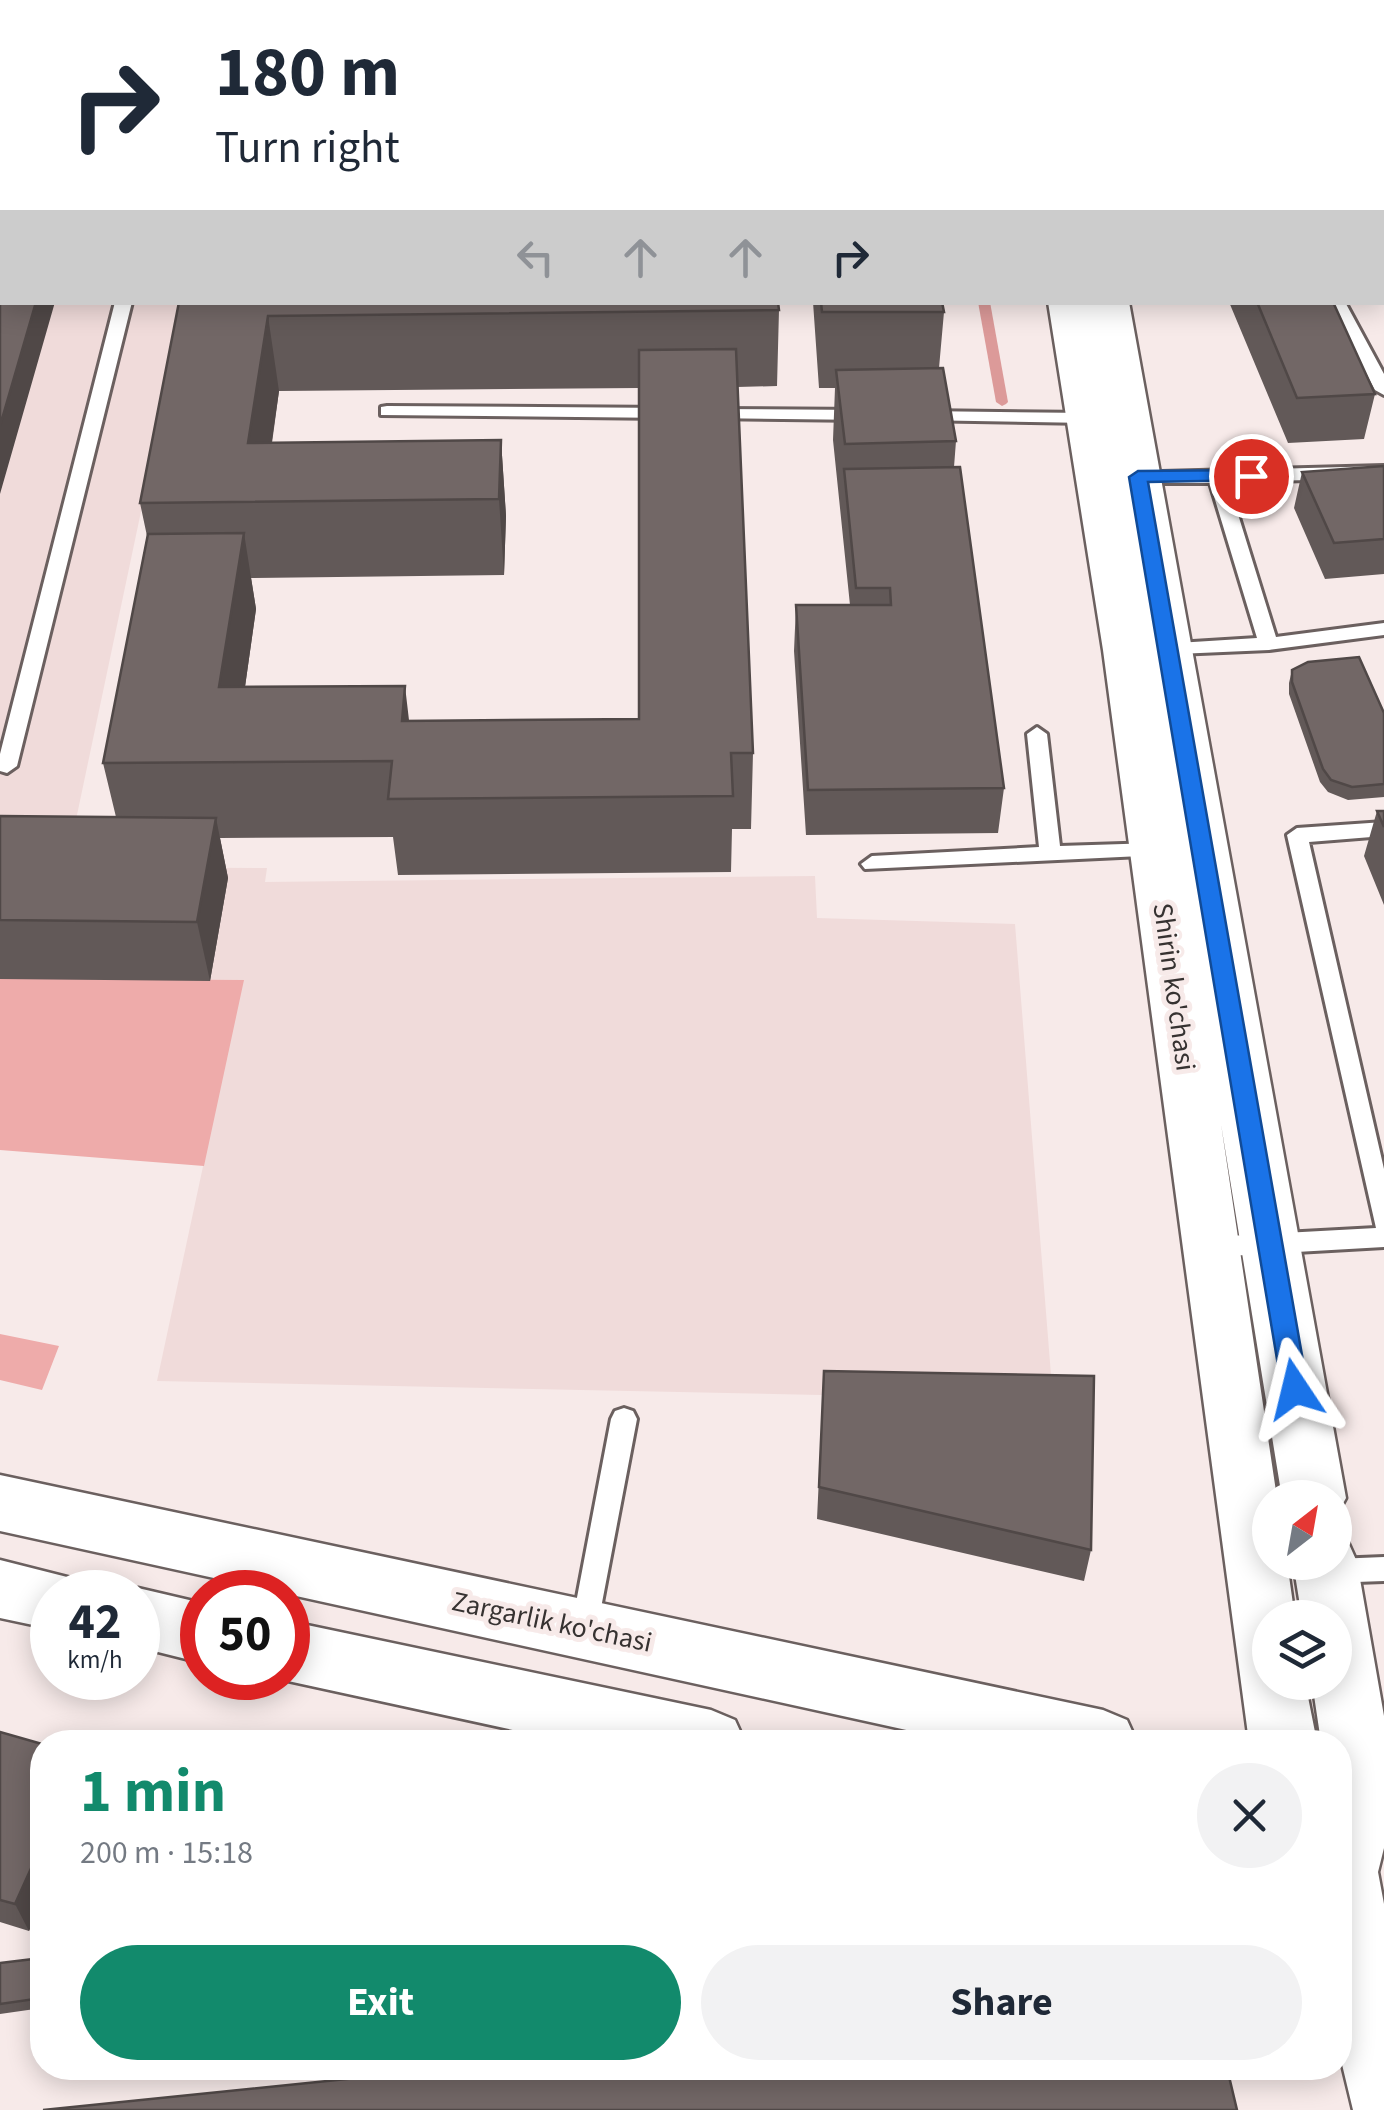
<!DOCTYPE html>
<html lang="en">
<head>
<meta charset="utf-8">
<style>
  body { margin:0; font-family:"Source Sans 3",sans-serif; background:#f2f2f3; color:#1f2937; height:100vh; display:flex; flex-direction:column; font-size:38px; white-space:nowrap }
  * { box-sizing:border-box; margin:0 }
  p { font-size:32px; color:#747a83 }
  .icon { flex:none; width:55px; height:55px; fill:none; stroke:currentColor; stroke-width:2; stroke-linecap:round; stroke-linejoin:round }
  .map { position:relative; flex:1; overflow:hidden }
  .panel { position:absolute; left:30px; top:1730px; width:1322px; height:350px; display:flex; flex-direction:column; background:#fff; border-radius:40px; box-shadow:0 5px 25px #0003 }
  .panel>* { flex:none }
  .guide { position:absolute; left:0px; top:0px; width:1385px; height:305px; box-shadow:0 5px 25px #0003; background:#fff; color:#1f2937; overflow:hidden }
  .needle { width:65px; rotate:31deg }
  .fabs { position:absolute; left:1252px; top:1480px; display:grid; gap:20px }
  .fabs a { display:grid; place-items:center; width:100px; height:100px; border-radius:50%; background:#fff; box-shadow:0 5px 25px #0003; font-size:50px }
  .speed { position:absolute; left:30px; top:1570px; display:flex; gap:20px; font-size:50px; font-weight:700; text-align:center }
  .speed>* { display:grid; place-content:center; width:130px; height:130px; border-radius:50%; background:#fff; box-shadow:0 5px 25px #0003; line-height:1 }
  .speed small { font-size:25px; font-weight:400 }
  .speed .limit { border:15px solid #d22; background:#fff; color:#111 }
  .pin { position:absolute; display:grid; place-items:center; width:85px; height:85px; color:#fff; margin:-42px; border:5px solid #fff; border-radius:50%; box-shadow:0 2px 10px #0007 }
  .me { position:absolute; width:110px; margin:-55px; rotate:350deg; stroke-linejoin:round; filter:drop-shadow(0 0 8px #0008) }
  .turn { display:flex; align-items:center; gap:35px; height:210px; padding:0 50px; font-size:45px }
  .turn .icon { width:130px; height:130px; stroke-width:2.5 }
  .turn b { display:block; font-size:70px; line-height:85px }
  .lanes { display:flex; align-items:center; height:95px; padding:0 50px; background:#0003; justify-content:center; gap:50px; direction:ltr }
  .lanes .off { opacity:.35 }
  .round { display:grid; place-items:center; flex:none; width:105px; height:105px; border-radius:52px; background:#f2f2f3 }
  .head { display:flex; align-items:center; justify-content:space-between; height:170px; padding:0 50px }
  h1 { font-size:60px; font-weight:700; line-height:75px; color:#128a6c }
  .primary-button { display:flex; gap:20px; margin-top:auto; padding:20px 50px }
  .primary-button a { flex:1; height:115px; border-radius:60px; background:#128a6c; color:#fff; font-size:40px; font-weight:700; line-height:115px; text-align:center }
  .primary-button a+a { background:#f2f2f3; color:#1f2937 }
  .map>svg:first-child { display:block }
  .built { fill:#f0dbda }
  .forest { fill:#eeabaa }
  .lines { fill:none; stroke-linecap:round; stroke-linejoin:round }
  .stream { fill:#dc9a99; fill-rule:evenodd }
  .service-casing { stroke:#6b605f; stroke-width:6 }
  .secondary-casing { stroke:#6b605f; stroke-width:5 }
  .service { fill:#fff; fill-rule:evenodd }
  .secondary { fill:#fff; fill-rule:evenodd }
  .wall { fill:#625958; fill-rule:evenodd }
  .shaded-wall { fill:#504847 }
  .building { fill:#726766; stroke:#504847; stroke-width:2.5 }
  .route { fill:#1a73e8; stroke:#114b97; stroke-width:2.5 }
  .labels { text-anchor:middle; dominant-baseline:central; stroke-width:10; stroke-linejoin:round; paint-order:stroke }
  .street-label { font-size:28px; fill:#363231; stroke:#f7eae9 }
</style>
</head>
<body>
<div class="map">
<svg width="1384" height="2110" viewBox="0 0 1384 2110">
  <rect width="100%" height="100%" fill="#f7eae9"/>
  <path class="built" d="M0 0H249L2 2V302L185 303 66 867 267 868 265 882 815 876 817 918 1015 924 1053 1400 157 1381 243 980 0 978Z"/>
  <path class="forest" d="M0 978 244 980 204 1166 0 1150Z
    M0 1334 59 1346 42 1390 0 1380Z"/>
  <g class="lines">
    <path class="stream" d="M978 302H990L1008 402 1006 404 1002 406 996 402Z"/>
    <defs>
      <path id="service" d="M1122 0H1136L1137 2H1123Z
        M0 23H2V32H0Z
        M1382 67H1384V77H1382Z
        M1384 207V217L1382 218V208Z
        M115 302H132L17 766 7 773 0 771V754Z
        M1328 302H1345L1384 374V395L1375 390Z
        M387 406 670 408 679 413 670 418 381 415V407Z
        M712 409 865 410 874 415 865 420 706 418 703 414Z
        M922 411 1088 413 1097 418 1088 423 916 420V412Z
        M1384 466V478L1228 482 1276 637 1384 623V635L1269 650 1154 655 1151 650 1154 645 1161 644 1257 638 1210 483H1131L1125 481V473Z
        M1037 727 1047 734 1060 846 1155 843 1165 850 1162 855 865 869 861 864 872 856 1039 847 1027 734Z
        M1384 822V836L1309 842 1384 1169V1247L1210 1257 1202 1254 1198 1247 1202 1240 1210 1237 1376 1228 1287 835 1297 828Z
        M624 1408 633 1411 637 1419 597 1629 593 1638 584 1641 575 1638 571 1629 611 1419 615 1411Z
        M1384 1557V1581L1328 1583 1319 1579 1315 1571 1319 1563 1335 1562V1559Z"/>
      <path id="secondary" d="M995 0H1031L1032 2H996Z
        M1034 0H1070L1071 2H1035Z
        M1048 302H1129L1346 1498 1335 1518V1498H1282L1221 1124 1277 1498H1270V1562H1287L1295 1618H1270V1682H1305L1317 1742H1249L1103 650Z
        M0 1475 1103 1710 1127 1720 1137 1742H961L0 1531Z
        M1335 1537 1348 1542 1357 1562 1384 1716V1848L1378 1872 1384 1904V2110H1353L1340 2056V1742H1321L1312 1682H1335V1618H1302L1293 1562H1335Z
        M0 1560 75 1579 81 1592H52V1629L0 1618Z
        M138 1588 202 1603V1663L138 1647V1592H127Z
        M288 1621 711 1710 735 1720 745 1742H568L288 1681 278 1678H288Z"/>
    </defs>
    <use href="#service" class="service-casing"/>
    <use href="#secondary" class="secondary-casing"/>
    <use href="#service" class="service"/>
    <use href="#secondary" class="secondary"/>
  </g>
  <path class="wall" d="M1188 0H1384V51H1382V2H1187Z
    M1382 102H1384V178H1382Z
    M179 302 779 310 777 386 737 387 753 753 751 829H732L731 872 398 875 393 837 220 838 228 878 210 981 0 979V816L116 817 103 763 147 536 140 503ZM639 388V719L409 721 245 687 256 609 251 578 504 575 506 516 501 440 272 443 279 391Z
    M813 302H942L944 312 939 368 956 441 954 467 1004 788 998 833 806 835 794 651 796 605H850L833 440 835 388H819Z
    M1229 302H1333L1375 394 1364 439 1288 443Z
    M1384 466V574L1325 579 1294 508 1302 472Z
    M1292 670 1384 713V797L1348 800 1328 792 1320 782 1289 694V683Z
    M1377 811H1384V905L1364 856Z
    M824 1371 1091 1550 1084 1581 817 1519Z
    M0 1732 42 1744V1901L29 1931 0 1922Z
    M42 1958V2008L0 2014V1963Z"/>
  <path class="shaded-wall" d="M36 302H55L0 494V426Z
    M268 316 279 391 263 502 248 443Z
    M501 440 506 516 504 575 499 499Z
    M244 533 256 609 234 764 219 687Z
    M405 686 414 763 402 721Z
    M216 818 228 878 210 981 197 922Z
    M42 1844V1901L29 1931 15 1904Z"/>
  <path class="building" d="M249 0H330V2H249Z
    M800 0H905L906 2H800Z
    M1195 0H1384V8H1382V2H1196Z
    M0 32H2V183H0Z
    M1382 102H1384V135H1382Z
    M0 183H2V302H36L0 426Z
    M179 302H778L779 310 268 316 248 443 501 440 499 499 140 503Z
    M821 302H942L944 312H822Z
    M1257 302H1333L1375 394 1297 398Z
    M736 349 753 753H731L733 796 388 799 392 761 103 763 148 534 244 533 219 687 405 686 402 721 639 719V350Z
    M943 368 956 441 845 444 836 370Z
    M1384 466V539L1334 543 1302 472Z
    M960 467 1004 788 808 790 796 605H891L890 588H856L844 469Z
    M1359 657 1384 713V784L1352 787 1331 780 1323 769 1292 682V670L1308 662Z
    M1377 811H1384V827Z
    M0 816 216 818 197 922 0 920Z
    M824 1371 1094 1376 1091 1550 819 1487Z
    M0 1732 42 1744V1844L15 1904 0 1900Z
    M42 1958V1998L0 2004V1963Z
    M454 2068H1227L1237 2110H43Z"/>
  <path class="route" d="M1251 470 1257 472V480L1148 482 1308 1389 1304 1397 1295 1400 1286 1397 1282 1389 1129 477 1138 471Z"/>
  <g class="labels">
    <g class="street-label">
      <text transform="translate(1174 987) rotate(82)">Shirin ko'chasi</text>
      <text transform="translate(552 1622) rotate(12)">Zargarlik ko'chasi</text>
    </g>
  </g>
</svg>
<div class="fabs">
<a><svg class="needle" viewBox="-14 -14 28 28"><path d="M0-13l5 13h-10z" fill="#e53935"/><path d="M0 13l5-13h-10z" fill="#747a83"/></svg></a>
<a><svg class="icon" aria-label="layers" viewBox="0 0 24 24"><path d="M12 4l9 5-9 5-9-5zM3 14l9 5 9-5"/></svg></a>
</div>
<div class="speed"><div>42<small>km/h</small></div><div class="limit">50</div></div>
<div class="pin" style="left:1251px;top:476px;background:#d93025"><svg class="icon" aria-label="arrive" viewBox="0 0 24 24"><path d="M6 21V4h12l-3 4 3 4H6"/></svg></div>
<svg class="me" style="left:1295px;top:1389px" viewBox="-20 -20 40 40"><path d="M0-17L14 15 0 8-14 15z" fill="#1a73e8" stroke="#fff" stroke-width="4"/></svg>
<div class="guide">
<div class="turn"><svg class="icon" aria-label="right" viewBox="0 0 24 24"><path d="M7 20v-9h11M14 6l5 5-5 5"/></svg><div><b>180 m</b>Turn right</div></div>
<div class="lanes"><svg class="icon off" aria-label="left" viewBox="0 0 24 24"><path d="M17 20v-9H6M10 6l-5 5 5 5"/></svg><svg class="icon off" aria-label="ahead" viewBox="0 0 24 24"><path d="M12 20V5M6 11l6-6 6 6"/></svg><svg class="icon off" aria-label="ahead" viewBox="0 0 24 24"><path d="M12 20V5M6 11l6-6 6 6"/></svg><svg class="icon" aria-label="right" viewBox="0 0 24 24"><path d="M7 20v-9h11M14 6l5 5-5 5"/></svg></div>
</div>
<section class="panel">
<div class="head"><div><h1>1 min</h1><p>200 m · 15:18</p></div><a class="round"><svg class="icon" aria-label="close" viewBox="0 0 24 24"><path d="M6 6l12 12M18 6L6 18"/></svg></a></div>
<div class="primary-button"><a>Exit</a><a>Share</a></div>
</section>
</div>
</body>
</html>
